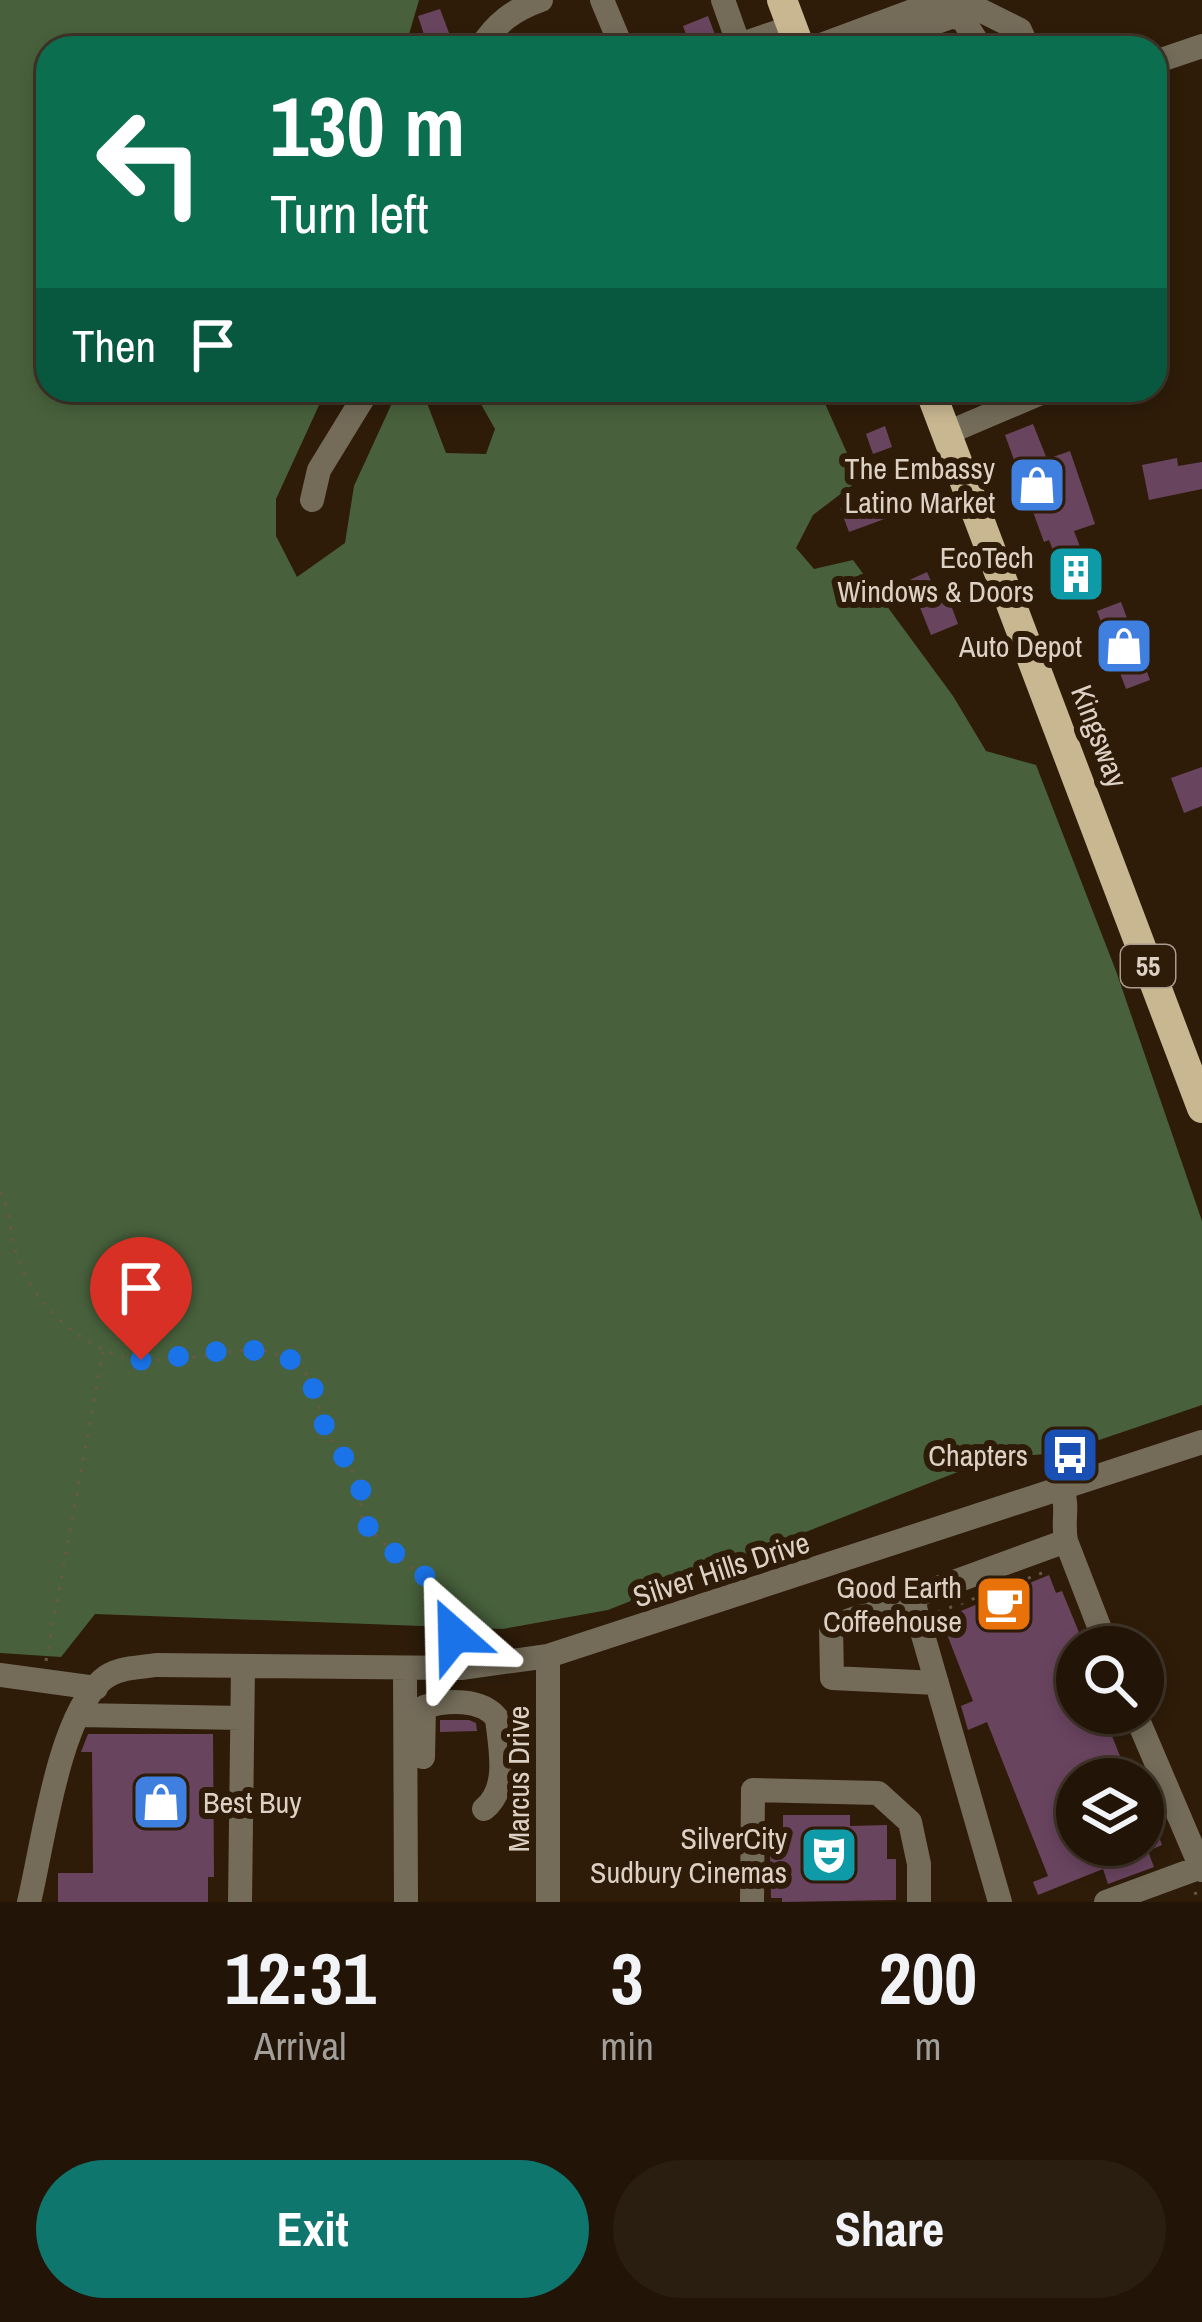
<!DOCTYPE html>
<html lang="en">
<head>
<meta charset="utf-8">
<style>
  body { margin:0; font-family:"Archivo Narrow",sans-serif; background:#2a1e11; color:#f1f3f6; height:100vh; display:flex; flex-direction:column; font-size:45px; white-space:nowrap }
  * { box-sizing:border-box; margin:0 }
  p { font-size:39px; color:#a29f9b }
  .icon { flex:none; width:66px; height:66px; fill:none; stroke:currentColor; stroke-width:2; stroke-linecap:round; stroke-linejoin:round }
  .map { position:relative; height:1902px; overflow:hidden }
  .panel { display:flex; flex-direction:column; background:#221507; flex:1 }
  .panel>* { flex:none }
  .banner { position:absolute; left:36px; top:36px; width:1131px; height:366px; border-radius:36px; box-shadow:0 6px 18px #0003,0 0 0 3px #3f3428; background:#0b6e4f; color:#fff; overflow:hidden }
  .controls { position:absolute; left:1056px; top:1626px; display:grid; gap:24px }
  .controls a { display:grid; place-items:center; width:108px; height:108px; border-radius:50%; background:#221507; box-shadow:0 6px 18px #0003,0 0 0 3px #3f3428; font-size:60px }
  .pin { position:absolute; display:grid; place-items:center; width:102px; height:102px; color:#fff; margin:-123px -51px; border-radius:50% 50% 50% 0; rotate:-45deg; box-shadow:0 0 12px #0007 }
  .pin .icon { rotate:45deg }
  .me { position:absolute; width:132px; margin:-66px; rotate:335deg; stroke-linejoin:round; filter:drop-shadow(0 0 9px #0008) }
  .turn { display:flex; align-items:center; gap:42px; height:252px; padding:0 36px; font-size:54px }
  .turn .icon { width:156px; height:156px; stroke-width:2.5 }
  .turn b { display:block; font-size:84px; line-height:102px }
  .then { display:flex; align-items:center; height:114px; padding:0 36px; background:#0003; gap:24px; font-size:45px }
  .eta { display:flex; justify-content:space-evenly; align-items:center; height:204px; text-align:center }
  .eta b { font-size:72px; font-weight:800; line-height:84px }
  .primary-button { display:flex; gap:24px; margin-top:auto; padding:24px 36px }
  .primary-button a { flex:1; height:138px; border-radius:72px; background:#0f766e; color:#fff; font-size:48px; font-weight:800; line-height:138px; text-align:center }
  .primary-button a+a { background:#2a1e11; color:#f1f3f6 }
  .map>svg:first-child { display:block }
  .forest { fill:#48613c }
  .building { fill:#69445f }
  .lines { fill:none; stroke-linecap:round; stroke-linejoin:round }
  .path { stroke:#685847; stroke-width:3; stroke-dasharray:3 9; stroke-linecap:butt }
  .minor { stroke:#746c59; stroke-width:24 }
  .major { stroke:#c9b791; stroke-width:30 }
  .route { stroke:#1a73e8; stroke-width:21; stroke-dasharray:0 37.8 }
  .labels { text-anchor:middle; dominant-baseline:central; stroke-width:12; stroke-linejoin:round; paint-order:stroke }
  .shield { fill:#2e1c09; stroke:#a89b8d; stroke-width:3 }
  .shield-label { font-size:27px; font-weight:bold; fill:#ddd1c5 }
  .poi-label { font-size:30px; fill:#ddd1c5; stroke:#2e1c09; text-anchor:end }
  .street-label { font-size:30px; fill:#ddd1c5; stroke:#2e1c09 }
</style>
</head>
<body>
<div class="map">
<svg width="1202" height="1902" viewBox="0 0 1202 1902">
  <rect width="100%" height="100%" fill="#2e1c09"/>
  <path class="forest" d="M0 0H419L405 48H48V390H326L276 499V536L297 577 345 543 354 486 398 390H422L446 453 486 454 495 429 473 390H819L859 480 813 515 796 548 814 569 853 560 953 696 986 751 1036 765 1116 971 1202 1221V1405L1061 1453 993 1458 608 1610 503 1629 95 1614 61 1657 0 1653Z"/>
  <path class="building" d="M440 9 449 33 426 41 418 16Z
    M708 16 720 48H691L683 26Z
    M1033 424 1047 459 1070 451 1095 524 1074 531 1095 586 1071 596 1049 540 1044 542 1005 435Z
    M885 426 892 447 873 454 866 434Z
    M1177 458 1178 466 1202 462V489L1149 500 1142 465Z
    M889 489 898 514 849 532 840 508Z
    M927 572 940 601 948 597 958 624 931 635 917 600 913 601 905 582Z
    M1121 602 1150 680 1126 689 1097 611Z
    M1202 767V806L1184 813 1171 778Z
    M1049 1575 1056 1593 1062 1591 1085 1647H1077V1713H1103L1129 1779H1077V1845H1143L1144 1799 1162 1845 1148 1851 1154 1867 1108 1884 1103 1869 1038 1895 1033 1882 1048 1876 987 1722 968 1730 961 1706 973 1701 941 1619Z
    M440 1720H469L476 1723 477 1731 440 1732Z
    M88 1734H213L214 1877H208V1902H58V1873H93L92 1752H81Z
    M783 1815H850V1826L887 1825V1859H896V1900L782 1902V1898H771L770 1851H783Z"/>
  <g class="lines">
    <path class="path" d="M0 1192C11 1213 10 1234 17 1256 34 1306 88 1355 141 1360H172L251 1349 270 1351 302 1368 309 1379 332 1441 360 1483 362 1518 376 1536 436 1590 445 1603 456 1645
      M938 1612 1042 1573
      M46 1661 103 1352
      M1195 1892 1199 1902"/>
    <path class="minor" d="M602 0 622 48
      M723 0 739 45 792 27
      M960 0 1020 30 1028 48
      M880 23 906 33 951 17 962 18 981 48
      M480 48C496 23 513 10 541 0
      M813 48 942 0
      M1155 62 1202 46
      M947 433 1048 390
      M312 500 319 470 368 390
      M1062 1486C1069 1509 1062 1520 1066 1541L1107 1647
      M912 1597 1000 1902
      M405 1669 406 1902
      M0 1675 96 1688
      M937 1683 832 1678 831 1627 1066 1541
      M1135 1713 1202 1870
      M78 1715 242 1718
      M423 1757 424 1707C447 1700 481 1698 497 1718 500 1748 510 1788 484 1809
      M29 1902C43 1845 58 1718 102 1680 117 1667 137 1668 156 1665L461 1668 548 1656 1202 1442
      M240 1902 243 1667
      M548 1902V1656
      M752 1902 753 1790 878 1793 910 1822 919 1864V1902
      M1106 1902 1201 1867"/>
    <path class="major" d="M782 0 800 48
      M930 390 1202 1108"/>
  </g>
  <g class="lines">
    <path class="route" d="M141 1360C186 1360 281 1329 308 1377 317 1393 319 1413 326 1429 334 1448 354 1466 360 1485 363 1496 359 1510 365 1521 378 1547 406 1558 426 1577 442 1593 448 1613 454 1635"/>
  </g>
  <defs>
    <symbol id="shop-square" viewBox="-11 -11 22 22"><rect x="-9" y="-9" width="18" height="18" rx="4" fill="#3f7fe0" stroke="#2e1c09"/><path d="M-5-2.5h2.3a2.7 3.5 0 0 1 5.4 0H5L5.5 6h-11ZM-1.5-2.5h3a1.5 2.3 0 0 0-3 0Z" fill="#fff"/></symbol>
    <symbol id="building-square" viewBox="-11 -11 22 22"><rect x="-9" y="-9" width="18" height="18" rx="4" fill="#0f9aa8" stroke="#2e1c09"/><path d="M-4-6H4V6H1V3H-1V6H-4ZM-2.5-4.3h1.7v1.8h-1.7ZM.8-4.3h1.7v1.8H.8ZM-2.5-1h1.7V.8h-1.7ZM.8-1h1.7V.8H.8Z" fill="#fff"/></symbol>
    <symbol id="bus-square" viewBox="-11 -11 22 22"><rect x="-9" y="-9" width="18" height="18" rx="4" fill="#1a4fb4" stroke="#2e1c09"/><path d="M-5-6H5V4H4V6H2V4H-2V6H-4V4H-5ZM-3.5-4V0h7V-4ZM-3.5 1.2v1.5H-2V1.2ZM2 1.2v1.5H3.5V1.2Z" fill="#fff"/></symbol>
    <symbol id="cafe-square" viewBox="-11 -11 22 22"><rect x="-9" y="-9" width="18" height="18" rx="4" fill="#e8710a" stroke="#2e1c09"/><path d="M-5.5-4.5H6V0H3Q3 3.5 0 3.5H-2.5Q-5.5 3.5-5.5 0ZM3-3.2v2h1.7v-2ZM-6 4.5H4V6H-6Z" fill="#fff"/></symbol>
    <symbol id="theatre-square" viewBox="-11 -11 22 22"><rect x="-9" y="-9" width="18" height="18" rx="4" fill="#0f9aa8" stroke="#2e1c09"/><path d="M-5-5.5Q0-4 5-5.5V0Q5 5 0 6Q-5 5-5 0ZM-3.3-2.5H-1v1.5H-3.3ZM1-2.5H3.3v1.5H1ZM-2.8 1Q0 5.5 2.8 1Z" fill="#fff"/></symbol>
  </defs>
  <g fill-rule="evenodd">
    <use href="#shop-square" x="1004" y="452" width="66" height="66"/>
    <use href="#building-square" x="1043" y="541" width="66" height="66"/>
    <use href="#shop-square" x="1091" y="613" width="66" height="66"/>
    <use href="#bus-square" x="1037" y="1422" width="66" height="66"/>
    <use href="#cafe-square" x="971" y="1571" width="66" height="66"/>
    <use href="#shop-square" x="128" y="1769" width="66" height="66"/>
    <use href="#theatre-square" x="796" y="1822" width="66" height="66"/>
  </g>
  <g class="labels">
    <rect class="shield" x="1121" y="945" width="54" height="42" rx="9"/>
    <g class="shield-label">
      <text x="1148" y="966">55</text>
    </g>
    <g class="poi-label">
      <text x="995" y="468">The Embassy<tspan x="995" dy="34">Latino Market</tspan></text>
      <text x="1034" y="557">EcoTech<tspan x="1034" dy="34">Windows &amp; Doors</tspan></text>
      <text x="1082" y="646">Auto Depot</text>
      <text x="1028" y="1455">Chapters</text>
      <text x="962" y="1587">Good Earth<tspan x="962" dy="34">Coffeehouse</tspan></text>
      <text x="203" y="1802" text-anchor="start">Best Buy</text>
      <text x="787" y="1838">SilverCity<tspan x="787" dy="34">Sudbury Cinemas</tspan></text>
    </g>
    <g class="street-label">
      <text transform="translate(1100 736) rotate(69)">Kingsway</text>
      <text transform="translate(721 1569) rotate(-18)">Silver Hills Drive</text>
      <text transform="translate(518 1779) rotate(-90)">Marcus Drive</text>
    </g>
  </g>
</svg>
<div class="controls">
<a><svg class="icon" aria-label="search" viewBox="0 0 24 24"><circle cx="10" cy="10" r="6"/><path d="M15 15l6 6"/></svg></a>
<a><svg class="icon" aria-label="layers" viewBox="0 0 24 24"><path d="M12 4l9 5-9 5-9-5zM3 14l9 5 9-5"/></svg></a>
</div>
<div class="pin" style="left:141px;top:1360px;background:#d93025"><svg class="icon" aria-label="arrive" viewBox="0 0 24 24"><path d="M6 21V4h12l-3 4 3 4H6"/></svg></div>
<svg class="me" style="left:454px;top:1635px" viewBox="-20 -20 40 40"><path d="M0-17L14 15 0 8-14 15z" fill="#1a73e8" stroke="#fff" stroke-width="4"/></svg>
<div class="banner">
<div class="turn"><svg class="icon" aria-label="left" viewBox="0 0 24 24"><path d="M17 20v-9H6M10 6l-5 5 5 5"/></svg><div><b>130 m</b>Turn left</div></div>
<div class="then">Then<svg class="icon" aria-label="arrive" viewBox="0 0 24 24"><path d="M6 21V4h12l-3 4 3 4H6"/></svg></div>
</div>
</div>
<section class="panel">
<div class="eta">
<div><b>12:31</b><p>Arrival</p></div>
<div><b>3</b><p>min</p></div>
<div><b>200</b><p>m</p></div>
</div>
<div class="primary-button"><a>Exit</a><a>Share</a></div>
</section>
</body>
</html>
